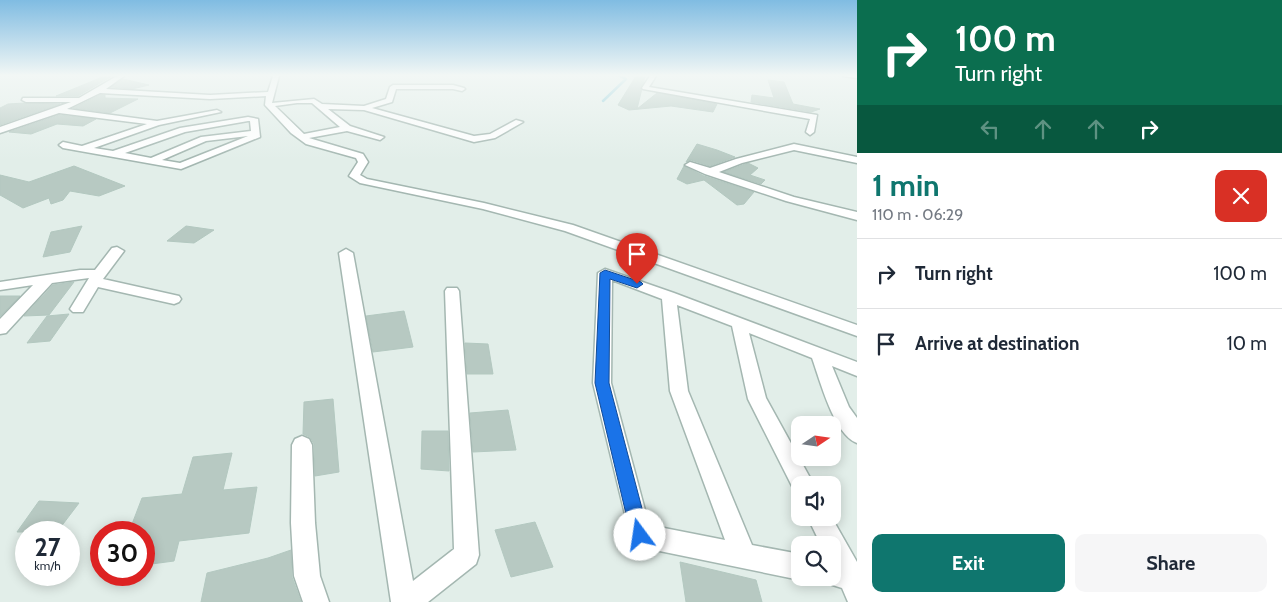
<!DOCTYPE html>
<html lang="en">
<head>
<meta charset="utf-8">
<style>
  body { margin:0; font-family:Cabin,sans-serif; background:#f6f6f7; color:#1f2937; height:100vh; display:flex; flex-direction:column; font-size:19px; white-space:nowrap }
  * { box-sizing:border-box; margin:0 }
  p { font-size:16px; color:#747a83 }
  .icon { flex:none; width:28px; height:28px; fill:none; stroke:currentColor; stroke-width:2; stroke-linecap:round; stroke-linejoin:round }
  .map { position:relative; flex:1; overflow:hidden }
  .drawer { display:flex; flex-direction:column; background:#fff; width:425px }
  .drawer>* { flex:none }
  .top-card { background:#0b6e4f; color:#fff; overflow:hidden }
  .needle { width:32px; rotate:77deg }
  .fabs { position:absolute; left:791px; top:416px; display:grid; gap:10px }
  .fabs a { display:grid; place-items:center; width:50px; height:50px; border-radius:10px; background:#fff; box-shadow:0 2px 12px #0003; font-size:25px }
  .speed { position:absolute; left:15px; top:521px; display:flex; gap:10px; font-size:25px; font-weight:700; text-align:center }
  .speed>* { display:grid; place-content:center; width:65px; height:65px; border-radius:50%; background:#fff; box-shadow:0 2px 12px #0003; line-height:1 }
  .speed small { font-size:12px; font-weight:400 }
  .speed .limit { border:8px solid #d22; background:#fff; color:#111 }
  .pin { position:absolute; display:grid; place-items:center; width:42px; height:42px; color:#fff; margin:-51px -21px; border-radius:50% 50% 50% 0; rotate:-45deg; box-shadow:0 0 5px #0007 }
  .pin .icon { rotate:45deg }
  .me { position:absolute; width:55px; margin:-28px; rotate:346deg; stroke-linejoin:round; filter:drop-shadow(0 0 4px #0008) }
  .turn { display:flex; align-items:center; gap:18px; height:105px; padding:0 15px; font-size:22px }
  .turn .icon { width:65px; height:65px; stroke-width:2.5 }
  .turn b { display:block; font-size:35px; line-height:42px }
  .lanes { display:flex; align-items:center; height:48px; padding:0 15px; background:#0003; justify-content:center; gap:25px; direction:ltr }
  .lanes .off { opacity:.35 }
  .round { display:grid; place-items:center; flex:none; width:52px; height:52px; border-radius:10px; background:#f6f6f7 }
  .head { display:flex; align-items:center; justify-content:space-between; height:85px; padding:0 15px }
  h1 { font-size:30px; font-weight:700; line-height:38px; color:#0f766e }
  .primary-button { display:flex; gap:10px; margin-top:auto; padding:10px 15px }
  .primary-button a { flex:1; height:58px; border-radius:10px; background:#0f766e; color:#fff; font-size:20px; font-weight:700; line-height:58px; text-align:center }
  .primary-button a+a { background:#f6f6f7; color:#1f2937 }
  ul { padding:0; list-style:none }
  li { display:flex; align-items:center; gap:15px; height:70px; padding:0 15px; border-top:1px solid #e0e1e3 }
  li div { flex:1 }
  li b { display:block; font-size:19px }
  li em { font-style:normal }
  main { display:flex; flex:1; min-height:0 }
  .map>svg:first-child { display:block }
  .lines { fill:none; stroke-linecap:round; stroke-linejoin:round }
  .stream { stroke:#84c9d8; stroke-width:2.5 }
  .building { fill:#b7c9c2; stroke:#b3c8c0 }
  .minor-casing { stroke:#a4b7b1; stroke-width:3 }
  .minor { fill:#fff; fill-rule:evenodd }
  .route { fill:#1a73e8; stroke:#114b97 }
</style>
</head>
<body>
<main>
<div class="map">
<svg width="857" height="602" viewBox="0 0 857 602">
  <rect width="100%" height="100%" fill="#e2eee9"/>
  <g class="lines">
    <path class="stream" d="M603 101 626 79 620 76"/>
  </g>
  <path class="building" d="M105 76H112L78 96H56Z
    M636 76H645L637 109 657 93 717 104 713 112 671 106 629 110 618 105Z
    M123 79 149 85 132 89 111 87Z
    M768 80 784 82 793 104 820 109 811 112 751 102 752 95 774 98Z
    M100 95H105V98L138 99 110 113 73 108Z
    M8 104 24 103 60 104 0 125V108Z
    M59 115 96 119 83 126 57 124 31 134 9 132Z
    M697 144 717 150 735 157 710 166 691 160 686 162Z
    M748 163 758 168 750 175 765 180 761 184 724 172Z
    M74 166 125 186 99 196 70 191 63 200 51 204 49 198 23 208 0 195V175L29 182Z
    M684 166 704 176 754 192 744 204 737 205 704 180 687 184 677 179Z
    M82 226 70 252 43 257 51 232Z
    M186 226 214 230 194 243 167 241Z
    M74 282 49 315 24 316 53 285Z
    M0 296H20L0 316Z
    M404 311 413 347 373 352 366 316Z
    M69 314 50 341 27 343 47 316Z
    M465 343 488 344 493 374H467Z
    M333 399 339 472 315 476 314 444 310 437 303 434 304 402Z
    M508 410 516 450 473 452 470 413Z
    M422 431H448L449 471 421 469Z
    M232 453 223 490 257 487 249 533 179 541 174 561 144 565V532H129L142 498 182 494 193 457Z
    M39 501 79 503 57 532H17Z
    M535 522 553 567 511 577 495 530Z
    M291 550 292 577 301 602H201L207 573 268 558Z
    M680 562 756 580 762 602H686Z"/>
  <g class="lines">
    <defs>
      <path id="minor" d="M117 76H124L106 89 210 95 268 92 273 76H279L272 103 314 99 322 104 364 106 386 99 390 87 393 85H453L464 88 465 89 462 91 453 89H396L392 102 372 108 474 136 490 134 516 120 523 122 495 138 474 142 364 110 328 109 350 126 384 137 380 140 347 131 309 138 363 154 368 162 360 175 367 179 484 203 573 225 857 325V336L565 231 483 209 360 183 349 176 358 162 356 158 306 144 291 133 265 105 266 96 210 99 100 93 67 109 157 121 217 110 221 112 159 125 94 148 113 151 180 128 248 117 258 119 260 137 181 169 63 148 59 145 63 142 82 146 147 124 59 113 0 133V127L71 102H26L22 100 23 98H79ZM297 103H312L340 127 304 134 275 106ZM248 121H250L251 131 201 137 151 158 125 153 185 132ZM248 136 180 163 162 160 206 141Z
        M650 76H656L649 87 817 115 814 132 810 135 806 132 810 119 643 89 642 88Z
        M843 76H857V78Z
        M794 144 857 157V163L794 150 742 163 719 172 794 197 857 212V220L786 201 705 174 685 165 690 162 710 168 736 159Z
        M117 247 124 251 103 279 179 296 181 299 179 302 174 304 98 287 83 312H73L70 309 89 278 52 283 6 333 0 334V319L33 285 0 290V282L80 270H95L112 248Z
        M346 249 353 253 413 581 454 549 445 291 447 288H457L459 291 479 555 476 564 428 602H391L339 253Z
        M605 269 674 293 857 362V376L832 366 849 407 857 418V443C834 435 820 380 812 358L749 333 766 398 814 485H800V494L795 492 748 399 732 326 677 305 688 391 752 545 800 554V578H805L800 580 640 547 632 543 593 383 598 273ZM612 280 662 299 670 391 725 540 649 525 611 383Z
        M302 436 309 439 312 445 315 523 320 576 329 602H303L294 576 291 523 292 445 295 439Z
        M808 518H832L857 562V602H848L842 588 823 582 821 578H832V545H821Z"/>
    </defs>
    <use href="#minor" class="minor-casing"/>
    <use href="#minor" class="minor"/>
  </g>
  <linearGradient id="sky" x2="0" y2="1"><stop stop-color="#80bce2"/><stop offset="0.47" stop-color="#f2f7f5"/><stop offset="1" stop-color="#f2f7f5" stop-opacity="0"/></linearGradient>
  <rect width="857" height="160" fill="url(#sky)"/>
  <path class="route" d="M605 270 641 282 643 284 637 288 610 279 609 383 649 535 646 541 640 544 633 541 631 535 595 383 600 273Z"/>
</svg>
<div class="fabs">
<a><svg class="needle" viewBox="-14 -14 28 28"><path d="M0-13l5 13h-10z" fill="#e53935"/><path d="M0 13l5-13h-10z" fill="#747a83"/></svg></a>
<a><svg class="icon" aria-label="sound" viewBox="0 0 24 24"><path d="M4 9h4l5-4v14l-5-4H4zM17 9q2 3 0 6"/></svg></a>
<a><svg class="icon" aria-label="search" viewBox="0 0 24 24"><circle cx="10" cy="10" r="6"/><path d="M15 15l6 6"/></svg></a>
</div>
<div class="speed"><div>27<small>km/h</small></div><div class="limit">30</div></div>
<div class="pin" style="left:637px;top:284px;background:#d93025"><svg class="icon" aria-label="arrive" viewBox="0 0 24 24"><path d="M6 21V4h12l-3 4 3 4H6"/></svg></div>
<svg class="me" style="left:640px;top:535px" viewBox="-20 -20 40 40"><circle r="19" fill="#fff"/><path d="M0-13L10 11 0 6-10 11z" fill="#1a73e8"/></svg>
</div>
<section class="drawer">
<div class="top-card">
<div class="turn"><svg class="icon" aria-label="right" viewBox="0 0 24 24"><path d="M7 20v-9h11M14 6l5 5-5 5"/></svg><div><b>100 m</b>Turn right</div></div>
<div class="lanes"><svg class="icon off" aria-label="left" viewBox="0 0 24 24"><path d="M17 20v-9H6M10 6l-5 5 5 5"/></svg><svg class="icon off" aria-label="ahead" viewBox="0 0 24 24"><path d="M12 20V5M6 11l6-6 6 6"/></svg><svg class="icon off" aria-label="ahead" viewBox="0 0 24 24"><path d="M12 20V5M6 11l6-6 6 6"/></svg><svg class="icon" aria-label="right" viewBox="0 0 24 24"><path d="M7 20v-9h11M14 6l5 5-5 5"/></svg></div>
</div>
<div class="head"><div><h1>1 min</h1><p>110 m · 06:29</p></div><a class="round" style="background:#d93025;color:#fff"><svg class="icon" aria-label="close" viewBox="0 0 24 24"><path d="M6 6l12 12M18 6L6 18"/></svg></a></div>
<ul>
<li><svg class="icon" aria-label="right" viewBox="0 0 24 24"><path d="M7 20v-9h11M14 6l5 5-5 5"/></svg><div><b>Turn right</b></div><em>100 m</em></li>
<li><svg class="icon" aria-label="arrive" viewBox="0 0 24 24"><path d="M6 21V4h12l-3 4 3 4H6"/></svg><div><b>Arrive at destination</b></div><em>10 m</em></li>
</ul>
<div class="primary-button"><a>Exit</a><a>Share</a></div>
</section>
</main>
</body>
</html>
